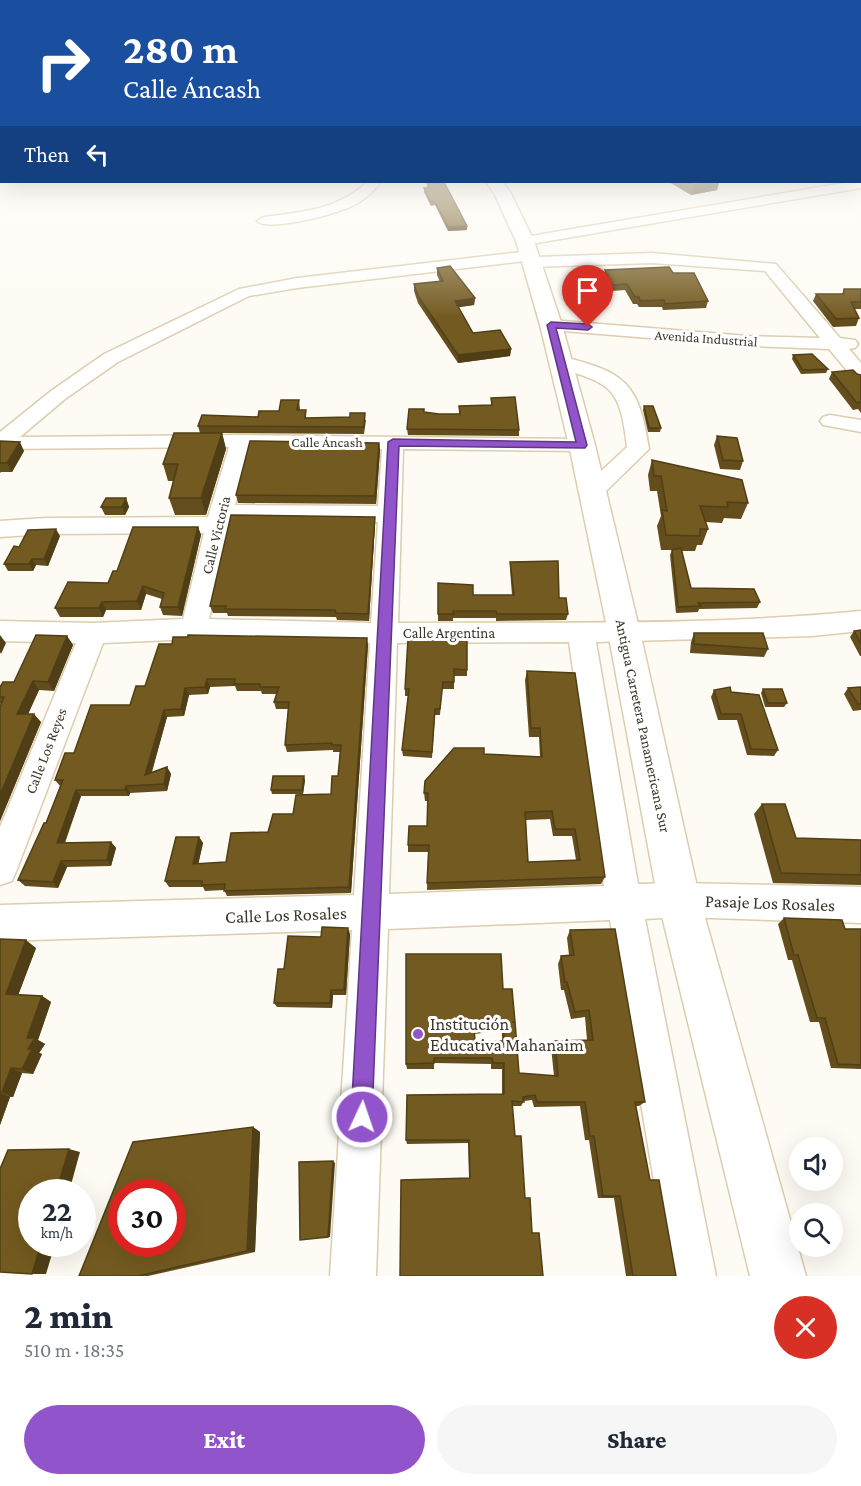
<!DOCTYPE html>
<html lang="en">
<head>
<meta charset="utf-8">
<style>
  body { margin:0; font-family:"Crimson Pro",serif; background:#f6f6f7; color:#1f2937; height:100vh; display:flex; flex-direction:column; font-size:22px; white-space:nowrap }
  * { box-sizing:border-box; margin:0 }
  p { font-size:20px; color:#747a83 }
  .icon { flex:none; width:33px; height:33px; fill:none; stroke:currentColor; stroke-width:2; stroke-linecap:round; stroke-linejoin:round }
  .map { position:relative; height:1276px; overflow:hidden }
  .panel { display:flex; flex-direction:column; background:#fff; flex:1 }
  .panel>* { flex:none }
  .hud { position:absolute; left:0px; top:0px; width:861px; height:183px; box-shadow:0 6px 24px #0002; background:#1a4fa0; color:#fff; overflow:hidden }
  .tools { position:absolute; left:789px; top:1137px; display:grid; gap:12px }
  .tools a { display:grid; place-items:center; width:54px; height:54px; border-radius:50%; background:#fff; box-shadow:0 6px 24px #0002; font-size:30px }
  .speed { position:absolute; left:18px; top:1179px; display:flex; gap:12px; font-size:30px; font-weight:700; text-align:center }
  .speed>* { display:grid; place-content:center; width:78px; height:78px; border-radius:50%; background:#fff; box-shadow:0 6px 24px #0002; line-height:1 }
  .speed small { font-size:15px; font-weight:400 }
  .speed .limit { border:9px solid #d22; background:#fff; color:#111 }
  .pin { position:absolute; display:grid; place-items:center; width:51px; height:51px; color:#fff; margin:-62px -26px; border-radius:50% 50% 50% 0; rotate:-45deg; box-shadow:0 0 6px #0007 }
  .pin .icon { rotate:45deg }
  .me { position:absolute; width:66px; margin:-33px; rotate:3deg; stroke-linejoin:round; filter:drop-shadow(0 0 4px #0008) }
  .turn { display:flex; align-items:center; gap:21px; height:126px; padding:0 24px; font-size:27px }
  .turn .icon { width:78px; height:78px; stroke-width:2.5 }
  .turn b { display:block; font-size:42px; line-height:51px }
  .then { display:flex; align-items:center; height:57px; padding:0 24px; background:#0003; gap:12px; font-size:22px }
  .round { display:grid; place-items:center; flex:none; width:63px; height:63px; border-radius:32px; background:#f6f6f7 }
  .overview { display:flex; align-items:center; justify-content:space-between; height:102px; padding:0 24px }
  h1 { font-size:36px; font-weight:800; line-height:45px }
  .action { display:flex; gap:12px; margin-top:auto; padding:12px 24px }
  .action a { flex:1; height:69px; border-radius:36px; background:#9254ca; color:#fff; font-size:24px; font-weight:800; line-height:69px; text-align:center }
  .action a+a { background:#f6f6f7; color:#1f2937 }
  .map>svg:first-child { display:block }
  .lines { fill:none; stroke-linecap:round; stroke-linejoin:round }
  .minor-casing { stroke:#dccdae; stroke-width:3 }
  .highway-casing { stroke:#dccdae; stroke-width:3 }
  .minor { fill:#fff; fill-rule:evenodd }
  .highway { fill:#fff; fill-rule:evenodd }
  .wall { fill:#634d1c; fill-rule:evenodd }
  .shaded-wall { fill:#503f16 }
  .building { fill:#735a20; stroke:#503f16; stroke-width:1.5; fill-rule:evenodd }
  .route { fill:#9254ca; stroke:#5f3783; stroke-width:1.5 }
  .poi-dot { fill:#9254ca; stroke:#fff; stroke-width:2 }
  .labels { text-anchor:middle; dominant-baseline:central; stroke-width:6; stroke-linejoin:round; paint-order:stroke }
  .far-street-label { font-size:14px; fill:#3c3629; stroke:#fff }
  .street-label { font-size:15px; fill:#3c3629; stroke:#fff }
  .near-street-label { font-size:18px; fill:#3c3629; stroke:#fff }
  .near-poi-label { font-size:18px; fill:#3c3629; stroke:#fff; text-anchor:start }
</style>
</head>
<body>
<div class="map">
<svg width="861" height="1276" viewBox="0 0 861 1276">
  <rect width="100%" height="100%" fill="#fefbf4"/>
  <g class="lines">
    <defs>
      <path id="minor" d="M860 142H861V150L860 149Z
        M861 180V188L525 245 518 241 525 237Z
        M367 182H381C373 192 363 201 352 206 337 214 268 232 257 221L264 217C302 212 338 210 367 182Z
        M530 251 535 253 537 257 652 253 776 264 840 338 855 340 858 344 855 348 849 349 861 363V381L854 379 829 349 748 346 551 330 545 329 542 325 545 321 551 320 748 336 820 338 765 271 652 263 532 267 527 265 525 261 297 288 249 296 118 362 65 399 20 437 241 435 582 439 589 441 593 445 589 449 582 451 403 449 398 623C552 622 708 626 861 611V631L812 636 596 642 638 884 679 883 861 887V923L679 917 645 919 716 1276H670L610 920 388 929 376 1276H330L352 930 0 941V905L354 895 370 643 194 639 103 643 17 869 12 881 0 885V827L76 643 0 641V621L93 623 183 619 204 533 46 534 0 537V521L46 518 208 517 229 447 0 449V432L51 391 104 354 239 289 297 278ZM250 447 382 449 378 506 235 505ZM231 520 378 522 371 623 209 619ZM569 642 604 886 389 894 397 643Z
        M560 356C624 372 639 381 649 449L600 497 592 499 584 497 581 492 584 487 627 447C620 384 610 384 553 366L551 362 553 358Z
        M830 415 861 420V432L823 425 820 421 823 417Z"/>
      <path id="highway" d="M486 182H502L510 192 534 241 562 325 595 445 640 632 700 900 806 1276H750L658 900 608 632 569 445 540 325 516 241 494 193Z"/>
    </defs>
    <use href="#minor" class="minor-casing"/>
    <use href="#highway" class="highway-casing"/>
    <use href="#minor" class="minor"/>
    <use href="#highway" class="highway"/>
  </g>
  <path class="wall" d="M669 182H719L717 190 691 195Z
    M427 183 467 230 448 231 435 205 431 206 424 192V188H427Z
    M437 268 475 298 474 305 458 307 473 333 511 349 510 356 458 363 418 303 414 291V284L440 282 437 275Z
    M605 270 673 273 708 301 706 308 663 310 662 307H639L637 304H633L625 290 611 291 604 276Z
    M844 289H861V309H855L859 318 856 326 833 327 813 301 816 294H842Z
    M793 355 828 369 826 373 801 374 792 359Z
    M832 372 861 375V413L858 409 853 410 829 379Z
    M491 398 519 430V436L408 435 407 429 439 414H459V406L491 405Z
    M299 400 300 410 307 418 366 420 364 434 222 433 226 449 206 515H175L169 498 173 481H168L163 464 200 433 198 426 258 417 279 411Z
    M644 406 661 428 660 432H648L643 410Z
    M717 436 743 461 740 470 720 469 714 445Z
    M0 441 24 451 12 472H1L0 473Z
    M379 443 380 451 376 504 238 503 236 495Z
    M652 460 748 503 741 519 724 518 722 523 705 522 708 529 702 545H697L695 551H681L691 588 760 602 757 608 699 609 698 612 676 613 670 555 672 550H661L657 526 661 516 657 491H650L648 475Z
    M126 498 129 507 125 515H105L101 507Z
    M375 517V524L369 621 337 620 336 617 228 616 227 613H213L210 606Z
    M198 527 201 535 182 616 163 615 160 607 162 599 146 594 141 610H106L103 617H60L55 608 108 583 117 571Z
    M60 536 48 566 36 565 33 571H8L4 564 19 547Z
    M510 562 559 598 568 614 566 620 496 621V618H453V621H438V583L473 595H512L510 569Z
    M861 630V656H860L850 637 854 631Z
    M694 633 768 649 764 657 690 653 691 642Z
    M67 636 73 645 54 691 39 690 28 714 41 722 0 821V707L1 705 0 703V687L14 682Z
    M467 640V676H454V689H442L440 715H435L432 758 403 756 402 750 408 696H405V689Z
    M368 645 351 893 227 896 224 890 205 891 203 887H169L165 881 199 837 203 843 198 864 226 862 293 814 331 794 338 776 340 752H333V750L287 752 285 745 288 709H276L274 702 277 694H262L261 691H237L235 686 210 687 208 694 189 695 184 716 167 717 152 772 167 767 171 774 167 791 130 793 129 796H81L65 843 111 842 116 848 111 866 67 867 58 888 25 886 18 880 46 823 60 786 55 780 74 753 130 705 145 686Z
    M527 671 605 877 601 884 427 890 428 852H408V845L427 826 428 801H425L424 793 484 754 540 757 539 737H529L525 680ZM550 819 553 836H572L576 860 528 862 526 820Z
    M861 687V710L853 711 844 694 848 688Z
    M763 689 787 703 784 707H765L761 693Z
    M714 690 731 692 778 750 774 756 747 755 737 720H718L711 697Z
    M305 780 303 794H272L271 790Z
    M762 804 796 838 861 841V885L773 883 754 814Z
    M784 918 845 929H861V1069L831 1068 819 1022H810L792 960H788L778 924Z
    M570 930 645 1102 639 1106H636L650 1180 676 1276H626L614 1198H598L589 1140H585L580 1106 534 1107 532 1100 524 1101 521 1106H512L515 1136 525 1198 532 1233 543 1276 469 1178 468 1143 407 1144 406 1140 502 1094V1069H491V1064L434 1063V1069H407L406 1064 503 989 519 1073 554 1076 551 1047 555 1041 587 1040 585 1017 571 1019 564 990H561L558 964 561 956 569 955 567 938ZM502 1030V1041H475V1034Z
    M350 934 346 995H333L332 1008 277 1007 274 1003 284 969 321 937Z
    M0 939 36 948 18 995 42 996 51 1002 38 1040 45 1044 39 1053 42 1054 33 1074 22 1073 13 1097H10L0 1125Z
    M253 1127 260 1132 255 1252 148 1276H79Z"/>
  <path class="shaded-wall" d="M714 182H719L717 190 691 195 694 185Z
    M467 226V230L448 231V227Z
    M475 298 474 305 454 308 455 301Z
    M511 349 510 356 458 363V355Z
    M222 433 226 449 206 515 201 498Z
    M20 442 24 451 12 472 7 463Z
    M379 443 380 451 376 504 375 496Z
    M126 498 129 507 125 515 122 507Z
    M375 517V524L369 621 368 614Z
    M198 527 201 535 182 616 178 607Z
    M56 529 60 536 48 566 44 559Z
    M32 559 36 565 33 571 29 564Z
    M143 586 146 594 141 610 137 601Z
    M102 602 106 610 103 617 99 608Z
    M0 635 6 643 1 654 0 652Z
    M67 636 73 645 54 691 48 682Z
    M367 638 368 645 351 893 349 887Z
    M207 679 210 687 208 694 205 687Z
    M33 681 39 690 24 723 17 714Z
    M185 688 189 695 184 716 181 709Z
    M164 710 167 717 149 781 145 775Z
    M34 714 41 722 0 821V795Z
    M167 767 171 774 167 791 164 784Z
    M304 776 305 780 303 794 302 790Z
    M126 786 130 793 129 796 125 790Z
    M76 790 81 796 62 849 57 843Z
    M199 837 203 843 197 870 193 864Z
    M111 842 116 848 111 866 107 860Z
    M61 861 67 867 58 888 53 882Z
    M348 928 350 934 346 995 344 990Z
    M26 940 36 948 16 1001 6 994Z
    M331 990 333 995 332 1008 330 1003Z
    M42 996 51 1002 38 1040 45 1044 39 1053 42 1054 33 1074 22 1069 27 1038Z
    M11 1068 22 1073 13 1097 2 1092Z
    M0 1093 10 1097 0 1125Z
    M253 1127 260 1132 255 1252 247 1251Z
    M69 1149 80 1152 69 1192H56Z
    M333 1161 335 1163 330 1237H328Z
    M41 1244H55L46 1274H32Z"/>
  <path class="building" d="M444 182 467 226 448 227 435 202H431L424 188H429L427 183Z
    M687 182H714L694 185Z
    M450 266 475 298 455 301 473 333 500 330 511 349 458 355 418 296 414 284 443 281 437 268Z
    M669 267 673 273H694L708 301 665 304 664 300 640 301 639 297H635L627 284 612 285 605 270Z
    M844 289H861V302H851L859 318 836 319 816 294H844Z
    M812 354 828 369 803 370 793 355Z
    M853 370 857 374 861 375V402L857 403 832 372Z
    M515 397 519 430 407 429 409 409H424V412L439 414H460L459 406 492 405 491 398Z
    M281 400H299L297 410H306L305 418 350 417V413H365L364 427 198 426 202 415 258 417 259 411H279Z
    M644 406H653L661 428H649Z
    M174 433H222L201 498H169L178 464H163Z
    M717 436 737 438 743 461 723 460Z
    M0 441 20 442 7 463H0Z
    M250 441 379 443 375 496 236 495Z
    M652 460 742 480 748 503 727 502 728 507 700 506 708 529H700V536L666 535 662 510 667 511 661 476H654Z
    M106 498H126L122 507H101Z
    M231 515 375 517 368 614 336 613 335 610 225 609 226 606H210Z
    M133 527H198L178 607H160L164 593 143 586 137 601 102 602 99 608H55L68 582 108 583 113 571H117Z
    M56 529 44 559H32L29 564H4L14 546 19 547 28 530Z
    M681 548 691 588 754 589 760 602 698 603 701 606 678 607 672 550Z
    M558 561 559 598H566L568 614H497L496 611H453L454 614H438V583L473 585V595H514L510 562Z
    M861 630V644L854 631Z
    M694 633H763L768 649 694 644Z
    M36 635 67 636 48 682 33 681 17 714H34L0 795V707L4 697H0V687L3 682H14Z
    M188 635 367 638 349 887 224 891 225 884 202 885V881H165L176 837H199L193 864 226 862 231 833 268 832 273 814H293L296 795 331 794 332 776H338L341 745H332V743L285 745 289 702H274L279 687H260V684H234L235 679H207L205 687 185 688 181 709 164 710 145 775 167 767 164 784 126 786 125 790H76L57 843 111 842 107 860 61 861 53 882 18 880 44 823H46L63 780H55L65 753H74L91 705H130L136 686H145L159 644H172L173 637H188Z
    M408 639 467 640V670L454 669V682H443L440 709H435L432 752 402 750 409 689H405Z
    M527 671 575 673 605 877 427 883 429 845H408L409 826H427L428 793H424L425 781 454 748H484V754L542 757 540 728H531ZM552 811 555 829H575L580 860 528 862 525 812Z
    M730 687 731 692 759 695 778 750 751 749 741 714H721L714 690Z
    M861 687V704H858L848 688Z
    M763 689H782L787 703H768Z
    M273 776H304L302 790H271Z
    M762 804H785L796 838 861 840V875L781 873Z
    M784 918 842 920 845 929H861V1065L838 1064 825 1018H817L798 955H794Z
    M322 927 348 928 344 990H331L330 1003H274L278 969H284L288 936 321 937Z
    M615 929 645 1102H635L650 1180H659L676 1276H633L620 1196H603L594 1136H590L585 1102H537L535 1095 523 1097 524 1102 512 1101 515 1136H521L525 1198H530L532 1233H539L543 1276H400L401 1180 470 1178 469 1140H406L407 1095 504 1094V1063H493L492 1058H434V1063L406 1064V954H501L503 989H512L515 1022H512H515L519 1073 558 1076 555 1041 593 1040 589 1010 575 1012 567 982H565L561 956 574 955 570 930ZM504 1024V1041H475L474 1028Z
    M0 939 26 940 6 994 42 996 27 1038H35L28 1049H32L22 1069 11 1068 2 1092H0Z
    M253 1127 247 1251 138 1276H79L133 1142ZM122 1192H172V1244H122Z
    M69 1149 56 1192H32V1244H41L32 1274 0 1272V1169L8 1150Z
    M333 1161 328 1237 300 1240 299 1162Z"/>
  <linearGradient id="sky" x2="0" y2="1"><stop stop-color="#94aae0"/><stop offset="0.44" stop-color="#fffdfa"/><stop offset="1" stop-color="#fffdfa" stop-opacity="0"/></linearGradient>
  <rect width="861" height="318" fill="url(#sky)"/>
  <path class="route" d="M551 322 588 324 592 327 588 330 556 328 587 445 585 448 399 446 372 1117 369 1124 362 1127 354 1124 351 1117 388 442 393 439 576 442 547 325Z"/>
  <circle class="poi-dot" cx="418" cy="1034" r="6"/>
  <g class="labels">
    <g class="far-street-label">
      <text transform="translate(706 338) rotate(4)">Avenida Industrial</text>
      <text x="327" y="442">Calle Áncash</text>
    </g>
    <g class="street-label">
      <text transform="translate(216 535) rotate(-76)">Calle Victoria</text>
      <text x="449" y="633">Calle Argentina</text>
      <text transform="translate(643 726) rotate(78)">Antigua Carretera Panamericana Sur</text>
      <text transform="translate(46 751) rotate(-69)">Calle Los Reyes</text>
    </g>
    <g class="near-street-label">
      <text transform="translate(770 903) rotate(2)">Pasaje Los Rosales</text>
      <text transform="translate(286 915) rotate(-2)">Calle Los Rosales</text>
    </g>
    <g class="near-poi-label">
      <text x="430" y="1024">Institución<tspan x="430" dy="21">Educativa Mahanaim</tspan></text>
    </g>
  </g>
</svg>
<div class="tools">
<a><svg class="icon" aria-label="sound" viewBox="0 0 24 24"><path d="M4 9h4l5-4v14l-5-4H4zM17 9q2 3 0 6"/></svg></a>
<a><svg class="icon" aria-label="search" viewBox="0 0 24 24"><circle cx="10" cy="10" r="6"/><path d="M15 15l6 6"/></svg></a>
</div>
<div class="speed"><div>22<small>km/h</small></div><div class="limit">30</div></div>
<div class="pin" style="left:588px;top:327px;background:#d93025"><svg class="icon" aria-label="arrive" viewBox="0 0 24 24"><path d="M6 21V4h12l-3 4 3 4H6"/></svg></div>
<svg class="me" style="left:362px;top:1117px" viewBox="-20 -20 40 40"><circle r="17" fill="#9254ca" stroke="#fff" stroke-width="3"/><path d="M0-11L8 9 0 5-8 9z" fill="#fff"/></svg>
<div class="hud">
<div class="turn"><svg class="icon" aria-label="right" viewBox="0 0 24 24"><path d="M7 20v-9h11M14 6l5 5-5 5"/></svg><div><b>280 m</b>Calle Áncash</div></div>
<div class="then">Then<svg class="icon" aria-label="left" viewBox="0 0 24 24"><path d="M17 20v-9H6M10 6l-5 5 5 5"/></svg></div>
</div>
</div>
<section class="panel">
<div class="overview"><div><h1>2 min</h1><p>510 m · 18:35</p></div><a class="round" style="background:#d93025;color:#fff"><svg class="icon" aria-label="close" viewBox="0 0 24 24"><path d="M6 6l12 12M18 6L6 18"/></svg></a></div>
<div class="action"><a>Exit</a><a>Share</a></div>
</section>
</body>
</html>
